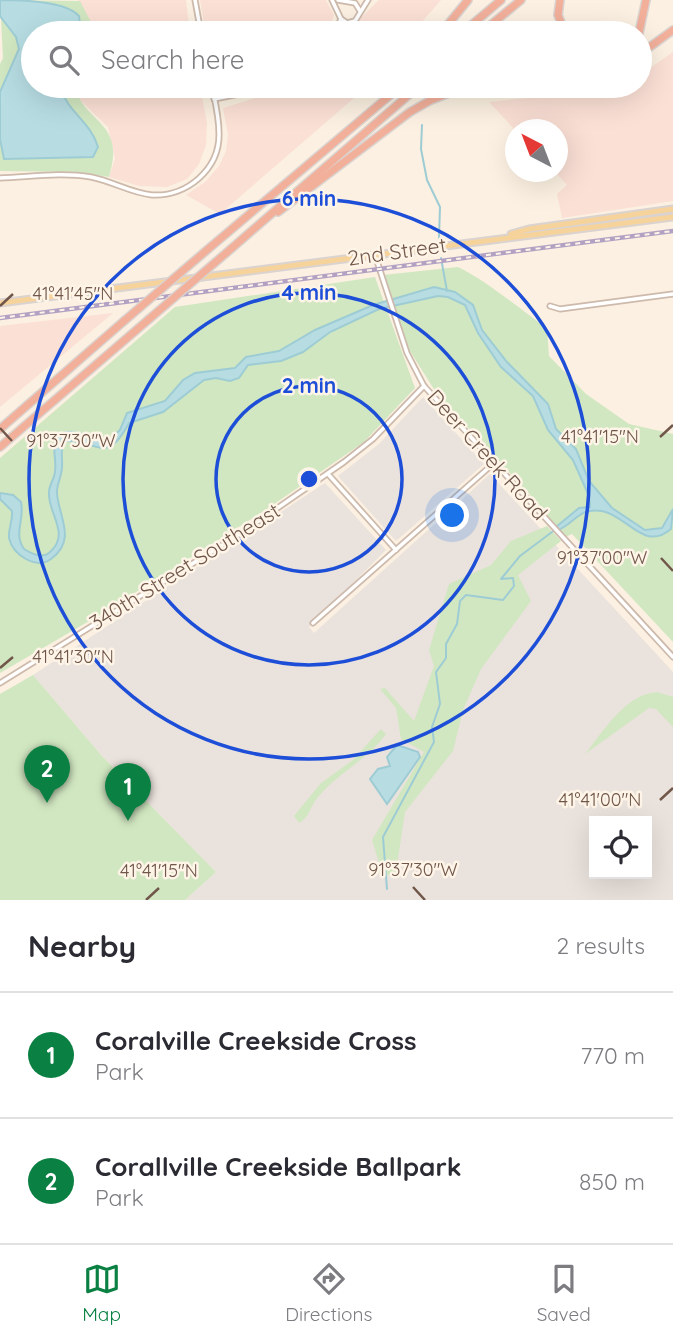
<!DOCTYPE html>
<meta charset="utf-8">
<style>
body{margin:0;font-family:Quicksand,sans-serif;background:#f2f2f3;color:#2b2b33}
.controls{position:absolute;right:21px;bottom:21px;display:grid;overflow:hidden;border-radius:0px;box-shadow:0 7px 28px #0002}
.controls button{width:63px;height:63px;display:grid;place-items:center;padding:0;border:0;border-bottom:2px solid #e1e1e2;background:#fff;color:#2b2b33;font:35px sans-serif}
.compass{position:absolute;left:505px;top:119px;width:63px;height:63px;border-radius:50%;background:#fff;box-shadow:0 7px 28px #0002;rotate:318deg}
.you{position:absolute;left:453px;top:516px;width:24px;height:24px;margin:-18px;border:5px solid #fff;border-radius:50%;background:#1a73e8;box-shadow:0 0 0 10px #1a73e833}
.badge{display:grid;place-items:center;width:46px;height:46px;border-radius:50%;background:#0b8043;color:#fff;font-size:23px;font-weight:700}
.pin{position:absolute;translate:-50% -58px;filter:drop-shadow(0 2px 4px #0008)}
.pin::after{content:'';position:absolute;top:37px;width:24px;height:21px;background:inherit;clip-path:polygon(0 0,100% 0,50% 100%)}
.list{margin:0;padding:0;list-style:none}
h2{display:flex;justify-content:space-between;align-items:center;height:91px;margin:0;padding:0 28px;font-size:30px}
h2 small{font-size:23px;font-weight:400;color:#7c7c81}
.list li{display:grid;grid-template-columns:46px 1fr auto;gap:21px;align-items:center;box-sizing:border-box;height:126px;padding:0 28px;border-top:2px solid #e1e1e2}
.list b{display:block;font-size:26px;white-space:nowrap}
.list p{margin:0;font-size:23px;white-space:nowrap;color:#7c7c81}
.list em{font-size:23px;font-style:normal;color:#7c7c81}
.icon{flex:none;width:38px;height:38px;fill:none;stroke:currentColor;stroke-width:2;stroke-linecap:round;stroke-linejoin:round}
.map{position:relative;flex:none;width:673px;height:900px;overflow:hidden}
.search{position:absolute;background:#fff;box-shadow:0 7px 28px #0002;left:21px;right:21px;top:21px;height:77px;display:flex;align-items:center;gap:18px;box-sizing:border-box;padding:0 24px;border-radius:38px;color:#7c7c81;font-size:26px}
.sheet{height:343px;background:#fff}
nav{display:flex;justify-content:space-around;align-items:center;box-sizing:border-box;height:98px;border-top:2px solid #e1e1e2;background:#fff;font-size:19px;color:#7c7c81}
nav a{display:grid;justify-items:center;gap:4px}
nav .on{color:#0b8043}
.map>svg:first-child{display:block}
</style>
<div class="map">
<svg width="673" height="900" viewBox="0 0 673 900">
<rect width="100%" height="100%" fill="#fbf0e1"/>
<g fill="#fbe0d5">
<polygon points="78,0 186,0 190,33 90,33 93,26"/>
<polygon points="200,0 326,0 334,15 327,33 206,33"/>
<polygon points="379,0 441,0 412,33 345,33"/>
<polygon points="673,52 673,201 562,218 557,194 567,185 555,172 558,172 558,130 515,130 489,102 640,86 640,75"/>
<polygon points="75,86 200,86 207,123 206,145 199,164 187,179 167,187 139,186 109,177 115,159 108,127 78,98"/>
<polygon points="293,86 368,86 220,214 186,195 205,182 219,166 226,151 228,135 223,108"/>
<polygon points="113,313 0,407 0,326"/>
</g>
<g fill="#eae2dc" fill-rule="evenodd">
<polygon points="423,397 484,464 396,541 338,476 379,444"/>
<path d="M 490,474 L 673,672 L 673,900 L 185,900 L 216,872 L 101,755 L 33,675 L 325,483 L 386,550 L 309,627 L 314,633 ZM 594,821 L 647,821 L 647,874 L 594,874 Z"/>
</g>
<g fill="#d1e7c1">
<path d="M 0,0 L 80,1 L 93,26 L 90,33 L 33,33 L 33,86 L 75,86 C 83,124 127,120 109,177 L 78,172 L 0,171 L 0,64 L 3,58 Z"/>
<path d="M 458,267 C 487,281 518,308 547,328 L 549,356 L 586,394 L 629,424 L 673,434 L 673,642 L 572,534 L 565,537 L 558,530 L 565,527 L 563,524 L 556,527 L 542,508 L 437,394 L 408,348 L 383,275 Z"/>
<polygon points="375,277 415,388 364,442 267,509 103,613 0,673 0,458 175,307"/>
<polygon points="547,526 561,541 518,575 531,601 481,669 463,710 453,751 405,812 395,878 382,872 372,840 424,752 401,739 396,708 380,689 385,688 414,721 434,666 429,650 449,584 491,565 511,541"/>
<polygon points="33,675 101,755 216,872 185,900 0,900 0,694"/>
<path d="M 657,692 L 673,697 L 673,727 L 656,709 L 649,708 L 585,754 C 605,730 624,695 657,692 Z"/>
<path d="M 381,729 L 386,734 C 367,760 338,773 318,797 C 310,806 310,817 299,823 L 294,816 L 321,783 L 353,760 Z"/>
</g>
<g fill="#b7dde3" stroke="#9eccd4" stroke-width="2">
<path d="M 0,0 C 20,0 66,1 79,16 L 80,24 L 74,33 L 33,33 L 33,86 L 60,86 C 66,111 91,122 98,147 L 93,157 L 4,159 L 0,139 L 0,92 L 19,49 L 16,37 L 0,16 Z"/>
<path d="M 434,287 L 455,292 L 473,305 L 482,330 L 507,362 L 548,404 L 556,429 L 576,449 L 589,481 L 612,508 L 645,530 L 662,528 L 673,509 L 671,529 C 644,552 628,516 602,511 C 579,507 575,523 558,530 L 556,527 L 579,508 L 590,507 L 589,496 L 573,460 L 548,430 L 533,396 L 501,367 L 478,333 L 465,305 L 448,297 L 438,296 L 379,309 L 330,332 L 303,352 L 281,361 L 248,365 L 239,378 L 230,381 L 216,378 L 204,380 L 163,412 L 129,423 C 106,466 98,440 66,441 C 59,450 63,457 62,467 C 62,476 56,485 57,494 C 59,517 77,540 51,559 C 36,570 13,555 9,538 C 8,529 13,521 12,511 L 0,499 L 0,493 L 13,495 L 21,502 C 25,520 13,533 24,549 C 32,554 42,559 49,553 C 72,534 47,513 49,492 C 49,485 55,478 55,471 C 57,458 50,446 59,435 C 78,424 93,445 110,439 L 120,430 L 127,413 L 165,401 L 183,380 L 195,373 L 235,368 L 246,357 L 279,351 L 315,330 L 373,305 Z"/>
<polygon points="397,745 418,752 420,757 387,804 370,779 378,769 390,766 387,757"/>
</g>
<g fill="none" stroke-linecap="round" stroke-linejoin="round">
<g stroke="#9eccd4" stroke-width="2">
<polyline points="422,125 421,149 427,180 440,207 439,238"/>
<polyline points="441,258 447,291"/>
<polyline points="387,889 383,837 434,742 432,727 440,704 436,672 446,658 446,644 457,624 460,601 466,595 503,600 514,586 513,578 501,579 520,556 556,529"/>
</g>
<g stroke="#cdbaac" stroke-width="7">
<g id="minor">
<polyline points="195,0 201,33"/>
<polyline points="332,0 341,19 334,33"/>
<polyline points="338,0 355,3 360,11"/>
<polyline points="341,19 347,23 355,21 368,0"/>
<polyline points="337,33 350,24"/>
<polyline points="214,99 279,86"/>
<path d="M 0,178 C 30,177 61,172 91,177 C 112,181 131,193 152,195 C 187,197 220,169 219,133 C 219,117 215,101 212,86"/>
<polyline points="375,255 407,353 424,386 673,657"/>
<polyline points="550,306 560,309 673,294"/>
<polyline points="328,474 396,550"/>
<polyline points="313,623 494,463"/>
<polyline points="0,683 237,536 344,462 373,439 424,386"/>
</g>
</g>
<g stroke="#dad3d0" stroke-width="9">
<g id="primary">
<polyline points="511,234 529,229 673,209"/>
<polyline points="0,303 673,217"/>
</g>
</g>
<g stroke="#dad3d0" stroke-width="10">
<g id="motorway">
<polyline points="560,0 558,15 565,33"/>
<polyline points="441,33 468,0"/>
<polyline points="462,33 501,0"/>
<polyline points="481,33 521,0"/>
<polyline points="639,33 646,0"/>
<polyline points="640,54 673,30"/>
<polyline points="278,212 410,112 431,100 467,86"/>
<polyline points="232,248 419,86"/>
<polyline points="207,250 401,86"/>
<polyline points="0,429 124,321"/>
<polyline points="0,447 148,320"/>
</g>
</g>
<use href="#minor" stroke="#fff" stroke-width="3.5"/>
<use href="#primary" stroke="#f7d39c" stroke-width="5"/>
<use href="#motorway" stroke="#f2b09b" stroke-width="7"/>
<g stroke="#b3a1c3" stroke-width="4.5">
<polyline id="rail" points="0,318 673,231"/>
</g>
<use href="#rail" stroke="#fef4e7" stroke-width="2" stroke-dasharray="5" stroke-linecap="butt"/>
<g stroke="#dad3d0" stroke-width="10" stroke-linecap="butt">
<g id="motorway-bridge">
<polyline points="148,320 232,248"/>
<polyline points="124,321 207,250"/>
</g>
</g>
<use href="#motorway-bridge" stroke="#f2b09b" stroke-width="7"/>
</g>
<path fill="none" stroke="#70574a" stroke-width="2.5" d="M 0,306 L 13,294M 0,428 L 12,441M 660,437 L 673,425M 661,558 L 673,571M 0,668 L 13,657M 660,800 L 673,788M 413,887 L 425,900M 146,900 L 159,888"/>
<g fill="none" stroke="#1d4ed8" stroke-width="3.5">
<circle cx="309" cy="479" r="93"/>
<circle cx="309" cy="479" r="186"/>
<circle cx="309" cy="479" r="280"/>
</g>
<g text-anchor="middle" stroke-width="5" stroke-linejoin="round" paint-order="stroke">
<g font-size="21" fill="#70574a" stroke="#fef4e7">
<text transform="translate(397 252) rotate(-8)" y="7">2nd Street</text>
<text transform="translate(487 455) rotate(48)" y="7">Deer Creek Road</text>
<text transform="translate(185 567) rotate(-32)" y="7">340th Street Southeast</text>
</g>
</g>
<g font-size="18" text-anchor="middle" fill="#70574a" stroke="#fef4e7" stroke-width="5" stroke-linejoin="round" paint-order="stroke">
<text x="73" y="300">41°41'45"N</text>
<text x="600" y="443">41°41'15"N</text>
<text x="71" y="447">91°37'30"W</text>
<text x="602" y="564">91°37'00"W</text>
<text x="73" y="663">41°41'30"N</text>
<text x="600" y="806">41°41'00"N</text>
<text x="413" y="876">91°37'30"W</text>
<text x="159" y="877">41°41'15"N</text>
</g>
<circle cx="309" cy="479" r="10" fill="#1d4ed8" stroke="#fef4e7" stroke-width="3.5"/>
<g font-size="21" text-anchor="middle" font-weight="bold" fill="#1d4ed8" stroke="#fef4e7" stroke-width="5" stroke-linejoin="round" paint-order="stroke">
<text x="309" y="206">6 min</text>
<text x="309" y="300">4 min</text>
<text x="309" y="393">2 min</text>
</g>
</svg>
<div class="controls">
<button><svg class="icon" aria-label="locate" viewBox="0 0 24 24"><circle cx="12" cy="12" r="6"/><path d="M12 2v4M12 18v4M2 12h4M18 12h4"/></svg></button>
</div>
<svg class="compass" viewBox="-18 -18 36 36"><path d="M0-13l5 13h-10z" fill="#e53935"/><path d="M0 13l5-13h-10z" fill="#7c7c81"/></svg>
<div class="you"></div>
<div class="pin badge" style="left:128px;top:821px">1</div>
<div class="pin badge" style="left:47px;top:803px">2</div>
<div class="search"><svg class="icon" aria-label="search" viewBox="0 0 24 24"><circle cx="10" cy="10" r="6"/><path d="M15 15l6 6"/></svg>Search here</div>
</div>
<section class="sheet">
<h2>Nearby<small>2 results</small></h2>
<ul class="list">
<li><span class="badge">1</span><div><b>Coralville Creekside Cross</b><p>Park</p></div><em>770 m</em></li>
<li><span class="badge">2</span><div><b>Corallville Creekside Ballpark</b><p>Park</p></div><em>850 m</em></li>
</ul>
</section>
<nav>
<a class="on"><svg class="icon" aria-label="map" viewBox="0 0 24 24"><path d="M3 6l6-2 6 2 6-2v14l-6 2-6-2-6 2zM9 4v14M15 6v14"/></svg>Map</a>
<a><svg class="icon" aria-label="directions" viewBox="0 0 24 24"><path d="M12 3l9 9-9 9-9-9zM9 14v-3h6M13 9l2 2-2 2"/></svg>Directions</a>
<a><svg class="icon" aria-label="saved" viewBox="0 0 24 24"><path d="M7 4h10v16l-5-4-5 4z"/></svg>Saved</a>
</nav>
